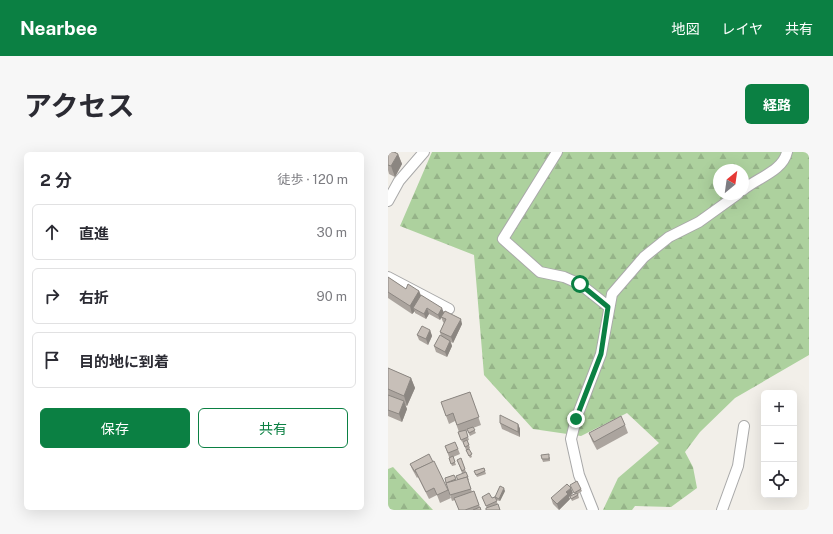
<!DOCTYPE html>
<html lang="ja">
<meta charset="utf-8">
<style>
body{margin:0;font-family:"Public Sans","Noto Sans JP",sans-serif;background:#f7f7f7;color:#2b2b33}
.controls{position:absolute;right:12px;bottom:12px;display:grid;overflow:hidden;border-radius:6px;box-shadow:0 4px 16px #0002}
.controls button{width:36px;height:36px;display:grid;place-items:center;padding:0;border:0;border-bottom:1px solid #e1e1e2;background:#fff;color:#2b2b33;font:20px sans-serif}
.compass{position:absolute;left:325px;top:12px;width:36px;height:36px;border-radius:50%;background:#fff;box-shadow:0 4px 16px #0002;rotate:29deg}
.stop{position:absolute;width:12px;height:12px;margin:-9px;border:3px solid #0b8043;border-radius:50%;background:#fff}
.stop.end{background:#0b8043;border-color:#fff;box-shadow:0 1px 4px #0008}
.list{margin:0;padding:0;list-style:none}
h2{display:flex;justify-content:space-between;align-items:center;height:52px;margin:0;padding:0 16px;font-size:17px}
h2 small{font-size:13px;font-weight:400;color:#7c7c81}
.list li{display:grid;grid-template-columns:26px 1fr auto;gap:12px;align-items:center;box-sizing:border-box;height:56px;margin:0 8px 8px;padding:0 8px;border:1px solid #e1e1e2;border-radius:6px}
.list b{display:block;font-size:15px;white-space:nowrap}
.list em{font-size:13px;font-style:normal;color:#7c7c81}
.actions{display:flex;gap:8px;padding:12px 16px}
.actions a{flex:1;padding:9px 0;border:1px solid #0b8043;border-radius:6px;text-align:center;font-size:14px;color:#0b8043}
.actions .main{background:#0b8043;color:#fff}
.icon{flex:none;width:22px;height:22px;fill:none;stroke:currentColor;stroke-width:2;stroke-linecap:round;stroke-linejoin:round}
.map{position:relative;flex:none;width:421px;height:358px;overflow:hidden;border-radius:6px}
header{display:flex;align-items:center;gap:24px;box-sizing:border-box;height:56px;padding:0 20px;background:#0b8043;color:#fff}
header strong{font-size:19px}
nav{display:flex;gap:22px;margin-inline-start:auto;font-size:14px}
.intro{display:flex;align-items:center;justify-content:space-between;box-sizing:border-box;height:96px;padding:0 24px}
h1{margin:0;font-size:28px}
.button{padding:10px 18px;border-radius:6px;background:#0b8043;color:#fff;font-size:14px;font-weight:700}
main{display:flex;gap:24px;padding:0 24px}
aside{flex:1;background:#fff;border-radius:6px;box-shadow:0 4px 16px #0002}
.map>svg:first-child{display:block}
</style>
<header>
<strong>Nearbee</strong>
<nav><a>地図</a><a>レイヤ</a><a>共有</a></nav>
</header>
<div class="intro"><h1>アクセス</h1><a class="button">経路</a></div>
<main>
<aside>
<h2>2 分<small>徒歩 · 120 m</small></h2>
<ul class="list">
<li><svg class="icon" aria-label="ahead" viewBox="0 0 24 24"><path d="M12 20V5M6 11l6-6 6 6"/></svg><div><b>直進</b></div><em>30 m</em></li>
<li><svg class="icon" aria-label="right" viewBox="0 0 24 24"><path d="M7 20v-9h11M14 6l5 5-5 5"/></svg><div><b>右折</b></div><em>90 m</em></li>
<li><svg class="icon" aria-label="arrive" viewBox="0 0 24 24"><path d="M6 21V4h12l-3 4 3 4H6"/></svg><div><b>目的地に到着</b></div></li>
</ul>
<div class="actions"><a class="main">保存</a><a>共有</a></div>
</aside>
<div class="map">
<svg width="421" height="358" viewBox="0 0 421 358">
<defs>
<pattern id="forest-firs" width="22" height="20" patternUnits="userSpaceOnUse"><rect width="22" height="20" fill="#add19e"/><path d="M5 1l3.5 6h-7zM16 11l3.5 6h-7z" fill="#95b388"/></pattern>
</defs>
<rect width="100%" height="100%" fill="#f2efe9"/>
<g fill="url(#forest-firs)" fill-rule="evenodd">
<path d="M 44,0 L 421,0 L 421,203 L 347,246 L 312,280 L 297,300 L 305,315 L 309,336 L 283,355 L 247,354 L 244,358 L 215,358 L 230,326 L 271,291 L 239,261 L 193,284 L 145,277 L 96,223 L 86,103 L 12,74 ZM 331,18 L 355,18 L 355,42 L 331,42 Z"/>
<polygon points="5,315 45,358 0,358 0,317"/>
</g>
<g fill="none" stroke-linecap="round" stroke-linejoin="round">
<g stroke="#a9a9a9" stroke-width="12">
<g id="minor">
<polyline points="169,0 115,87 152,120 176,125 192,132 221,155"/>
<path d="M 355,38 C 369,26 395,19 399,0"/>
<polyline points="0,49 11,29 36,0"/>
<polyline points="0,125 61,157"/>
<polyline points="205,358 191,323 183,287 188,267 213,202 224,142 256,105 281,85 311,70 350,42"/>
<polyline points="334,358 350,314 356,274"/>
</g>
</g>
<use href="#minor" stroke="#fff" stroke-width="10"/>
</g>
<g fill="#aba49e">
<polygon points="0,0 8,0 8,1 10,2 14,12 7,25 1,22 0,18"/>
<polygon points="0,125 18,137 31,139 33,143 56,160 74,172 65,191 63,190 64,194 59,205 48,200 46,194 53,184 52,180 56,171 55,170 53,165 52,168 41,162 38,167 27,161 27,159 24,162 0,146"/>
<polygon points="42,178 44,184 40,193 31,188 29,183"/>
<polygon points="0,216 23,226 27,236 19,254 17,253 19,257 14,270 0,264"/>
<polygon points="82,240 93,273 85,276 88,281 82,284 79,278 78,278 81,288 74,290 70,280 71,280 67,269 61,272 53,250"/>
<polygon points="112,271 130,272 132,277 132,285 114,277"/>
<polygon points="237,273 240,281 209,298 204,289 201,281"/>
<polygon points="79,288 82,296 81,297 84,305 82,306 78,298 81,297 78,298 75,290"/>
<polygon points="57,294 70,297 72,302 65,305 68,313 64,314 61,306 61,305"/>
<polygon points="162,305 162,309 155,310 154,307"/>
<polygon points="73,306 78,320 81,328 80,328 84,340 86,339 93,358 71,358 67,348 64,349 57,326 66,323 68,328 70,328 74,321 69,308"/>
<polygon points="22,312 60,338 63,346 52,351 49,343 41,347 30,325 29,326 24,317"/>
<polygon points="96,316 98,322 89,325 86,319"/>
<polygon points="182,333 193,337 194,339 190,342 191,346 184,349 182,344 187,342"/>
<polygon points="117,339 112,349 108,348 112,358 99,356 94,345 104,346"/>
<polygon points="185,341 181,345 182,347 171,358 165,352 163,346"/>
</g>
<g fill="#8b8681">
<polygon points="10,2 14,12 7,25 3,14"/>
<polygon points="31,139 34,147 25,156 27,159 24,162 22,154"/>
<polygon points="39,156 41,162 38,167 36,162"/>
<polygon points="54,156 56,161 52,168 50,163"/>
<polygon points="73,167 74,172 65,191 63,185"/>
<polygon points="42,178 44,184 40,193 38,187"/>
<polygon points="62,189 64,194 59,205 57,200"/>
<polygon points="23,226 27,236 19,254 16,244"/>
<polygon points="16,249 19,257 14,270 11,262"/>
<polygon points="130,272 132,277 132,285 130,280"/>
<polygon points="116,336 117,339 112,349 111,347"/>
<polygon points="183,336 185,341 181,345 182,347 171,358 169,352 178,340"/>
</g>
<g fill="#c7bfb8" stroke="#8b8681">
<polygon points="0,0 6,0 10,2 3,14 0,13"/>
<polygon points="0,125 18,137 20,132 31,139 22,154 0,140"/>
<polygon points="33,143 54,156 50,163 39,156 36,162 25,156"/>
<polygon points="57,159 73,167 63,185 52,180 58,167 53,165"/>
<polygon points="34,174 42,178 38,187 29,183"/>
<polygon points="52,183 62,189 57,200 46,194"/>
<polygon points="0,216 23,226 16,244 0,237"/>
<polygon points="82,240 91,265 69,273 65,261 58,264 53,250"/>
<polygon points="0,243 16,249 11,262 0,258"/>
<polygon points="112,263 130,272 130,280 112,271"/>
<polygon points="233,264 237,273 206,290 201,281"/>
<polygon points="85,275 87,278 81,281 79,277"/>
<polygon points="78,278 80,285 73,288 70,280"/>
<polygon points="79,288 81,293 77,295 75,290"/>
<polygon points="67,290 70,297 60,301 57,294"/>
<polygon points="81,297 84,302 81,304 78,298"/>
<polygon points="41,302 45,310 27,318 28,320 27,320 22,312"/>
<polygon points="161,302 161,307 154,307 153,303"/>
<polygon points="65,304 67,310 63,312 61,306"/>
<polygon points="73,306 77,317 74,319 69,308"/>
<polygon points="46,309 60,338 49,343 46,336 38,340 27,318"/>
<polygon points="96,316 97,319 88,323 86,319"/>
<polygon points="78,320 80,325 79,325 70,328 68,324"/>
<polygon points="66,323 68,327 58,331 57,326"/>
<polygon points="79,325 83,337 62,343 58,331"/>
<polygon points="189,329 193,337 186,341 182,333"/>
<polygon points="179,332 183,336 178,340 180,342 169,352 163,346"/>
<polygon points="112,334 116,336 111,347 107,345"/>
<polygon points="86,339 91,353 77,358 71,358 66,346"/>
<polygon points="101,341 104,346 107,345 109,349 98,354 94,345"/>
<polygon points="189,341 190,343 183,347 182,344"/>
<polygon points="110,352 112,358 98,358 98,356"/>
<polygon points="92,355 93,358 85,358"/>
</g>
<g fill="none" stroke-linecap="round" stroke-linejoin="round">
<polyline stroke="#0b8043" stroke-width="5" points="188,267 213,202 220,155 192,132"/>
</g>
</svg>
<div class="controls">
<button>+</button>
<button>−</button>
<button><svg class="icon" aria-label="locate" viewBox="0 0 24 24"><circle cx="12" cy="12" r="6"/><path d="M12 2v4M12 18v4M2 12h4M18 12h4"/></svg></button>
</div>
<svg class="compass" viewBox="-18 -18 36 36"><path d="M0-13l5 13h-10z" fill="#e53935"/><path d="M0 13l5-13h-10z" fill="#7c7c81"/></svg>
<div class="stop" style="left:192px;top:132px"></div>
<div class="stop end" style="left:188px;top:267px"></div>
</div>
</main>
